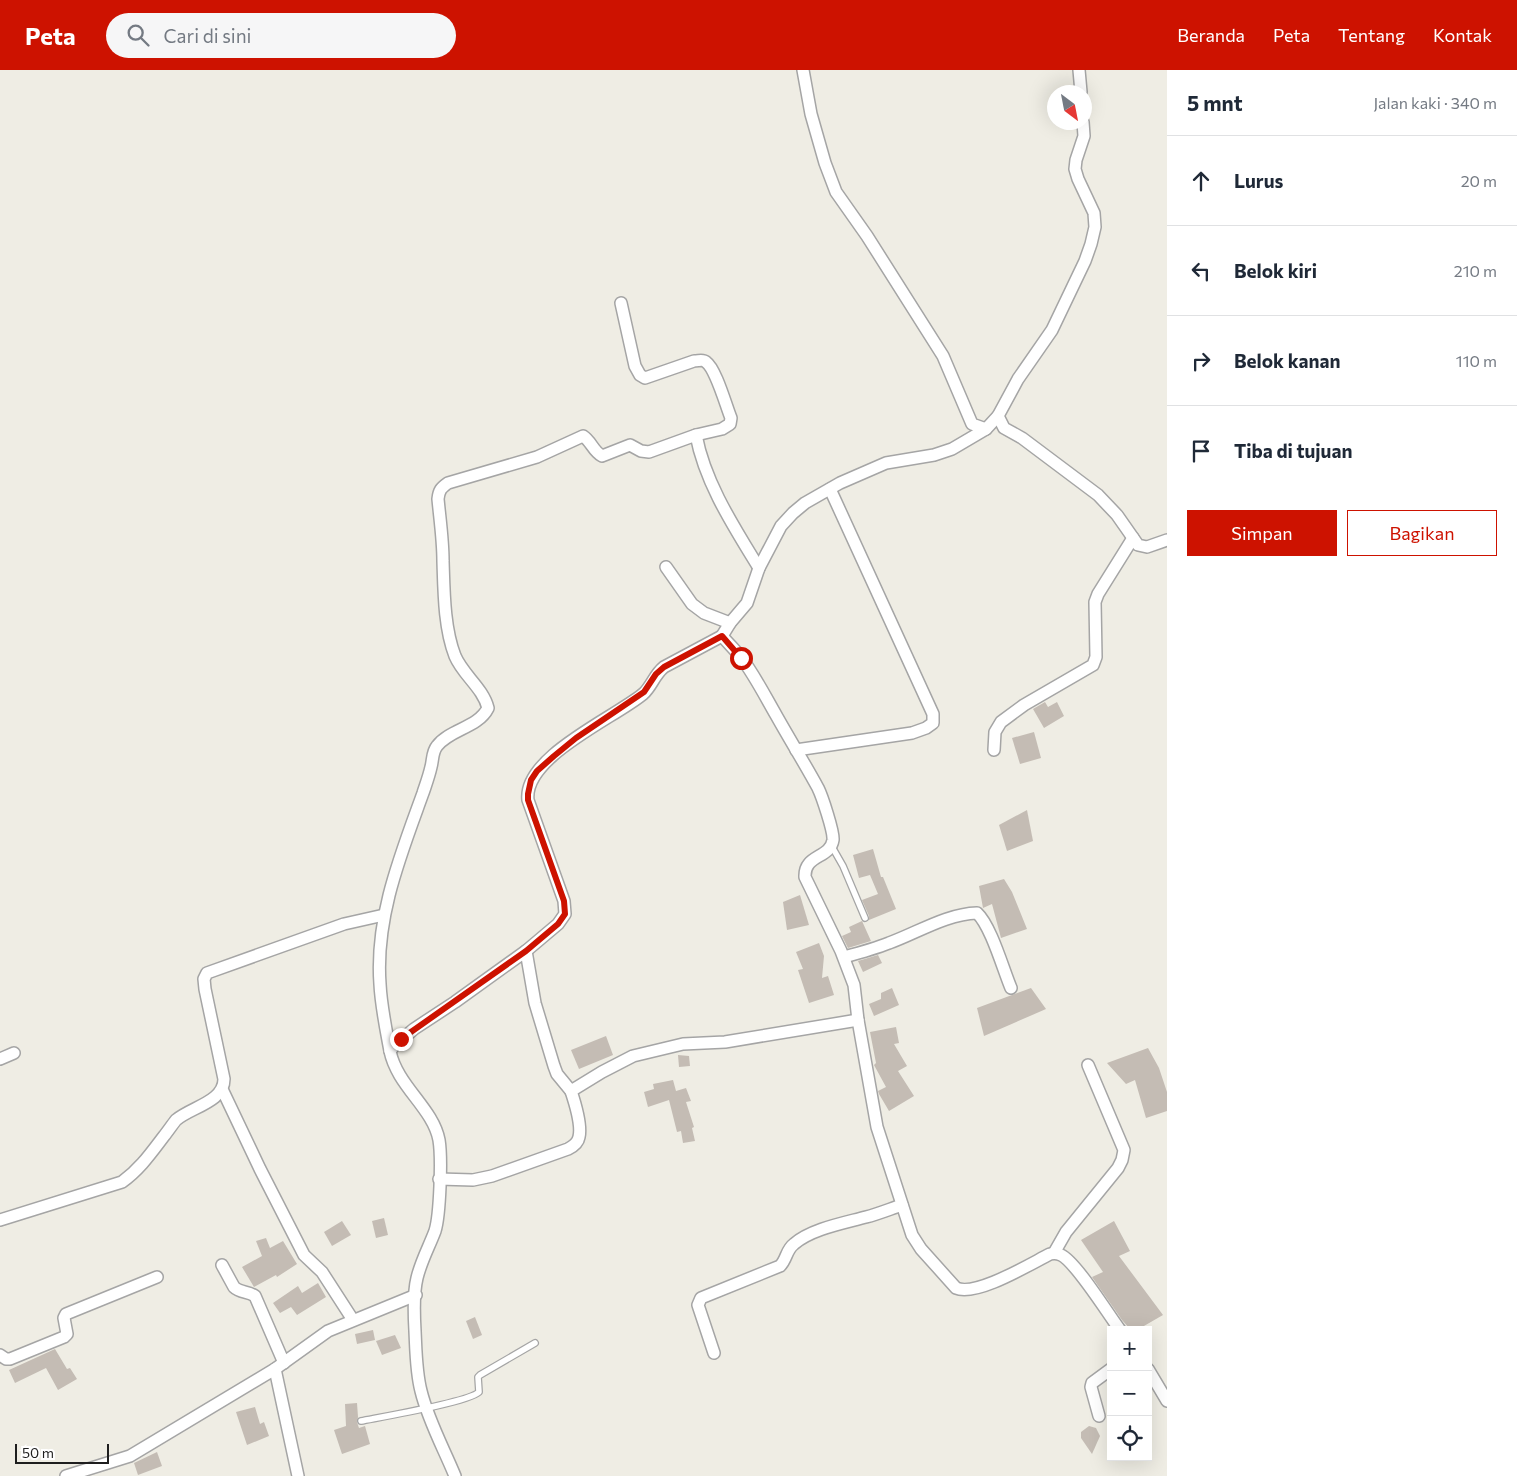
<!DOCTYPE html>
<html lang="id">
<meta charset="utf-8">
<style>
body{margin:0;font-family:Commissioner,sans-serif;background:#f6f6f7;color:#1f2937}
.controls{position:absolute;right:15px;bottom:15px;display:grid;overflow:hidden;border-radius:0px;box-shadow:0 5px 20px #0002}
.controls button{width:45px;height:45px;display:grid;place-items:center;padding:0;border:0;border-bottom:1px solid #e0e1e3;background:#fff;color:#1f2937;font:25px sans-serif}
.compass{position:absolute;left:1047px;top:15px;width:45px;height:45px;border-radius:50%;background:#fff;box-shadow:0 5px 20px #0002;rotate:148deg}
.scale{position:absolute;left:15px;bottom:12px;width:94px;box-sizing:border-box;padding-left:5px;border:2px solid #1e1e1e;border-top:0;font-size:14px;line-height:18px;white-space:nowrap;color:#1e1e1e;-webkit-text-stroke:4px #fff;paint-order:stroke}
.stop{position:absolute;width:15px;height:15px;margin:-11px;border:4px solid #cd1200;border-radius:50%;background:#fff}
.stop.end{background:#cd1200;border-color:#fff;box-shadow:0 1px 5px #0008}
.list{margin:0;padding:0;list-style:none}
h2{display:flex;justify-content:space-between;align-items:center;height:65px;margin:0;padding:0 20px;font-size:21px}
h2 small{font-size:16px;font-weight:400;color:#747a83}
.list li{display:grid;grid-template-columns:32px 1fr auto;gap:15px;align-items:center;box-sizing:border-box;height:90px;padding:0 20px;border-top:1px solid #e0e1e3}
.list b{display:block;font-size:19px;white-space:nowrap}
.list em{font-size:16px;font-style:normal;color:#747a83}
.actions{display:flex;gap:10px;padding:15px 20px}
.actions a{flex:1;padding:11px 0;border:1px solid #cd1200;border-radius:0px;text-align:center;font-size:18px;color:#cd1200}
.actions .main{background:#cd1200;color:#fff}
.icon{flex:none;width:28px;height:28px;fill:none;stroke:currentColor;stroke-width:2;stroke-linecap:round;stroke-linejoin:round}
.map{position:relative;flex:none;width:1167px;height:1406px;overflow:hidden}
header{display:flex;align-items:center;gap:30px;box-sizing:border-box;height:70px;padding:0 25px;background:#cd1200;color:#fff}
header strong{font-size:24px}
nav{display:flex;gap:28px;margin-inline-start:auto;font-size:18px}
.search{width:350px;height:45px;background:#f6f6f7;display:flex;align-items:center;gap:12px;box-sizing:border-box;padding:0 18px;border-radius:28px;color:#747a83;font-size:19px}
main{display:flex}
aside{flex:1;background:#fff}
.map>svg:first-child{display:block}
</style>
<header>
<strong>Peta</strong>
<div class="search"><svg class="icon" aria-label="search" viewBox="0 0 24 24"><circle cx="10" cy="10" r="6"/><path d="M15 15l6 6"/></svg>Cari di sini</div>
<nav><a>Beranda</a><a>Peta</a><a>Tentang</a><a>Kontak</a></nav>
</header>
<main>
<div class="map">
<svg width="1167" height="1406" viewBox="0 0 1167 1406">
<rect width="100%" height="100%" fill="#efede4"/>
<g fill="#c4bcb4">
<polygon points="1045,632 1048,637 1057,632 1064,646 1044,658 1033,639"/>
<polygon points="1034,662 1041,688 1020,694 1012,668"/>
<polygon points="1027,740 1033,771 1007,781 999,755"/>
<polygon points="873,779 881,807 883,807 896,839 869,850 869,846 862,830 878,824 870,805 859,808 853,785"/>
<polygon points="1004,809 1012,822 1027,859 1001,868 992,834 983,838 979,816"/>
<polygon points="800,825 809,855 787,860 783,832"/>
<polygon points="862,851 871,871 848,878 842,866 851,862 849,857"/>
<polygon points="819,873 824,886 822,908 828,906 834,925 809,933 798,900 803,899 796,882"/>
<polygon points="878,885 882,893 863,902 858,891"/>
<polygon points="892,918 899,935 874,946 869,934 881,929 881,923"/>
<polygon points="1031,918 1046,939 984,966 977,938"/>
<polygon points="896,957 899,973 894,974 907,996 898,1001 914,1026 889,1041 879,1024 878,1021 886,1017 874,995 876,993 870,962"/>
<polygon points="606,966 613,985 579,999 571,980"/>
<polygon points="1148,978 1159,998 1167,1022 1167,1041 1146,1048 1135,1010 1126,1014 1107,993"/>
<polygon points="678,985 689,986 690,996 679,997"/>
<polygon points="673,1010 676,1021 686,1018 691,1031 686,1032 694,1057 692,1058 695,1071 683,1073 681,1061 677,1062 669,1030 648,1037 644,1022 654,1019 653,1014"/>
<polygon points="384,1148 388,1165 376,1168 372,1151"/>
<polygon points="342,1151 351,1165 332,1176 324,1162"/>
<polygon points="1114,1151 1130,1181 1119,1186 1163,1245 1137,1260 1131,1260 1122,1250 1092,1207 1103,1202 1081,1170"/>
<polygon points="266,1168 270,1178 283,1171 297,1194 277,1207 276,1205 254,1217 242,1197 262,1186 256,1171"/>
<polygon points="318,1213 326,1227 297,1245 291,1237 280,1243 273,1233 298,1216 302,1223"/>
<polygon points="475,1247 482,1265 473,1269 466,1251"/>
<polygon points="373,1260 375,1270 357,1274 355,1264"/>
<polygon points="395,1265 401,1278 382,1285 376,1271"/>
<polygon points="55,1279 67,1299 70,1298 77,1309 58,1320 46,1298 15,1313 9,1300"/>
<polygon points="357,1333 358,1347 357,1352 359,1358 365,1356 370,1374 342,1384 334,1360 346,1356 345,1334"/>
<polygon points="255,1337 260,1354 264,1352 269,1366 247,1375 236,1342"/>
<polygon points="1089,1356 1096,1358 1100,1366 1092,1384 1081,1368 1081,1362"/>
<polygon points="157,1382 162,1396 138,1405 134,1393"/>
</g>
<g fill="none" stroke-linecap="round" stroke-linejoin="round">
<g stroke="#a5a5a5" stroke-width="8">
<g id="service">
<polyline points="831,775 843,796 865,848"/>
<path d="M 361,1351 C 381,1347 469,1332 479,1322 L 478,1307 L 480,1305 L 535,1273"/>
</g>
</g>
<g stroke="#a5a5a5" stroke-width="14">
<g id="minor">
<polyline points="803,0 811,44 825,93 836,122 867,166 943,286 972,354 986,359"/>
<polyline points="1079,0 1081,22"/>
<path d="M 1083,52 L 1084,66 L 1076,90 L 1075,99 L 1078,109 L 1094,143 L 1095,157 L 1091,174 L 1085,191 L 1052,260 L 1018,309 L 998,346 L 986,359 L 952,379 L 934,385 L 886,393 L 840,413 L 805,433 L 793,443 L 781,456 L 759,498 L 747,533 L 730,553 L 722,566 C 728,573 735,580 740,586 C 754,604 765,626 776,645 C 790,670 805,694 818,718 C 822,726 834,762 833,770 C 830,789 804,784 805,807 L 841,881 L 854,915 L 858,950 L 877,1057 L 912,1165 L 921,1179 L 956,1218 C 976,1227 1030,1194 1050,1184 C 1054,1183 1057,1183 1061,1185 C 1076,1192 1108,1244 1120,1260"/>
<path d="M 621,233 L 635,296 L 640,305 L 645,308 L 694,291 C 699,291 703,289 706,292 C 716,299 726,336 731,348 L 730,354 L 722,359 L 696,365"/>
<polyline points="998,346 1004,358 1022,368 1098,425 1117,445 1138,475 1147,477 1167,470"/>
<polyline points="666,497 692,534 704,543 730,553"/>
<polyline points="796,680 912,663 926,658 933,653 933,644 830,419"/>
<polyline points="994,680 995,662 1001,652 1024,635 1093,595 1096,587 1095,532 1098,524 1133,468"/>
<polyline points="526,881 535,933 554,996 557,1004 571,1021"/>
<path d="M 844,887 C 859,883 874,879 889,873 C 917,863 946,844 977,843 C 991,856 1003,899 1011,918"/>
<path d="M 390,981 C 386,959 381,936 380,914 C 375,847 401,784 423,723 C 426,714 429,706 431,697 C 433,690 432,682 437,676 C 450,659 478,658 488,638 C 483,618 463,605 455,586 C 444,558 444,521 443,491 C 443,470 440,450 438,429 C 439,420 441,418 448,413 L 537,387 L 583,366 C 591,371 593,381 602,386 L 630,375 L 641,381 L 649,382 L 696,365 C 705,413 734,457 759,498"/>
<polyline points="0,989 14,983"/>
<polyline points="222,1019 260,1099 304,1185 322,1202 353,1250"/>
<path d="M 439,1109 L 473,1110 L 492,1106 L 568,1079 C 574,1076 578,1073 579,1067 C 582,1055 575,1033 571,1021 L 602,1002 L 633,986 L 683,974 L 725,972 L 858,950"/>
<path d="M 0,1150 L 122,1112 C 140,1099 151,1083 164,1066 C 168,1061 172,1055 176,1050 C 191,1037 224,1032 224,1009 L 205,919 L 204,909 L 207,903 L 344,854 L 384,845"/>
<polyline points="1054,1183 1066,1162 1118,1098 1122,1090 1124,1080 1088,995"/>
<path d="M 222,1195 L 234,1217 C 240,1223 248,1221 255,1226 L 284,1293"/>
<path d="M 714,1283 L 698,1235 L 701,1228 L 780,1196 C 787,1189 786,1180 794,1174 C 811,1159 844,1153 866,1147 C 878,1144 890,1139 902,1135"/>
<polyline points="0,1285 6,1289 10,1289 64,1267 67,1264 64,1248 66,1244 157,1207"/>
<polyline points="275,1299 298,1406"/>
<polyline points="1148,1299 1167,1331"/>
<polyline points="1099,1346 1091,1317 1092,1313 1111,1299"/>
<polyline points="66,1406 130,1386 275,1299 328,1261 416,1225"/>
<path d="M 455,1406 C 444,1379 428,1350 421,1321 C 416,1302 416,1281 415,1261 C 414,1244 413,1224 417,1208 C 421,1191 429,1177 435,1161 C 440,1145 442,1088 439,1070 C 433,1038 397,1016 390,981 L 394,976 L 414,959 L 455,932 L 526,881 L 558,854 L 565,844 L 564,831 L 528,730 C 523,687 614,648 643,624 C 652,616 654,605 664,597 L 722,566"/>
</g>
</g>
<use href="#service" stroke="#fff" stroke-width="5.5"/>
<use href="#minor" stroke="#fff" stroke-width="11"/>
</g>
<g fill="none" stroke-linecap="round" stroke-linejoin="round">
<polyline stroke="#cd1200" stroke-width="6" points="401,969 526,881 558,854 565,844 564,831 528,730 528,724 531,710 537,701 554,686 576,668 644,622 656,604 664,597 722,566 741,588"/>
</g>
</svg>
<div class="controls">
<button>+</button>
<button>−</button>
<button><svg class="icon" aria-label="locate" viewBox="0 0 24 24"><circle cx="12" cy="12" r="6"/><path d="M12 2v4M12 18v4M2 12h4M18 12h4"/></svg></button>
</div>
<svg class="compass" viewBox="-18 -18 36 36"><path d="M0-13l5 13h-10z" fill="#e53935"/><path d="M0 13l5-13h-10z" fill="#747a83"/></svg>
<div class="scale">50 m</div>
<div class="stop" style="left:741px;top:588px"></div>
<div class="stop end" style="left:401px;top:969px"></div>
</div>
<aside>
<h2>5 mnt<small>Jalan kaki · 340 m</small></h2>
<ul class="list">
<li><svg class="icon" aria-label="ahead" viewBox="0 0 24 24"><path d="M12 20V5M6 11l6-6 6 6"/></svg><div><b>Lurus</b></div><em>20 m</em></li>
<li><svg class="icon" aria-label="left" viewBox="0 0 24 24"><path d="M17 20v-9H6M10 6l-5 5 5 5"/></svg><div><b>Belok kiri</b></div><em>210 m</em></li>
<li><svg class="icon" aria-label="right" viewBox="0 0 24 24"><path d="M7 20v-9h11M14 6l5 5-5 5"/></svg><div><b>Belok kanan</b></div><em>110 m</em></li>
<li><svg class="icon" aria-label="arrive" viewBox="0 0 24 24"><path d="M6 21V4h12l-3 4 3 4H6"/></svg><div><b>Tiba di tujuan</b></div></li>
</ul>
<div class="actions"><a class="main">Simpan</a><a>Bagikan</a></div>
</aside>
</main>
